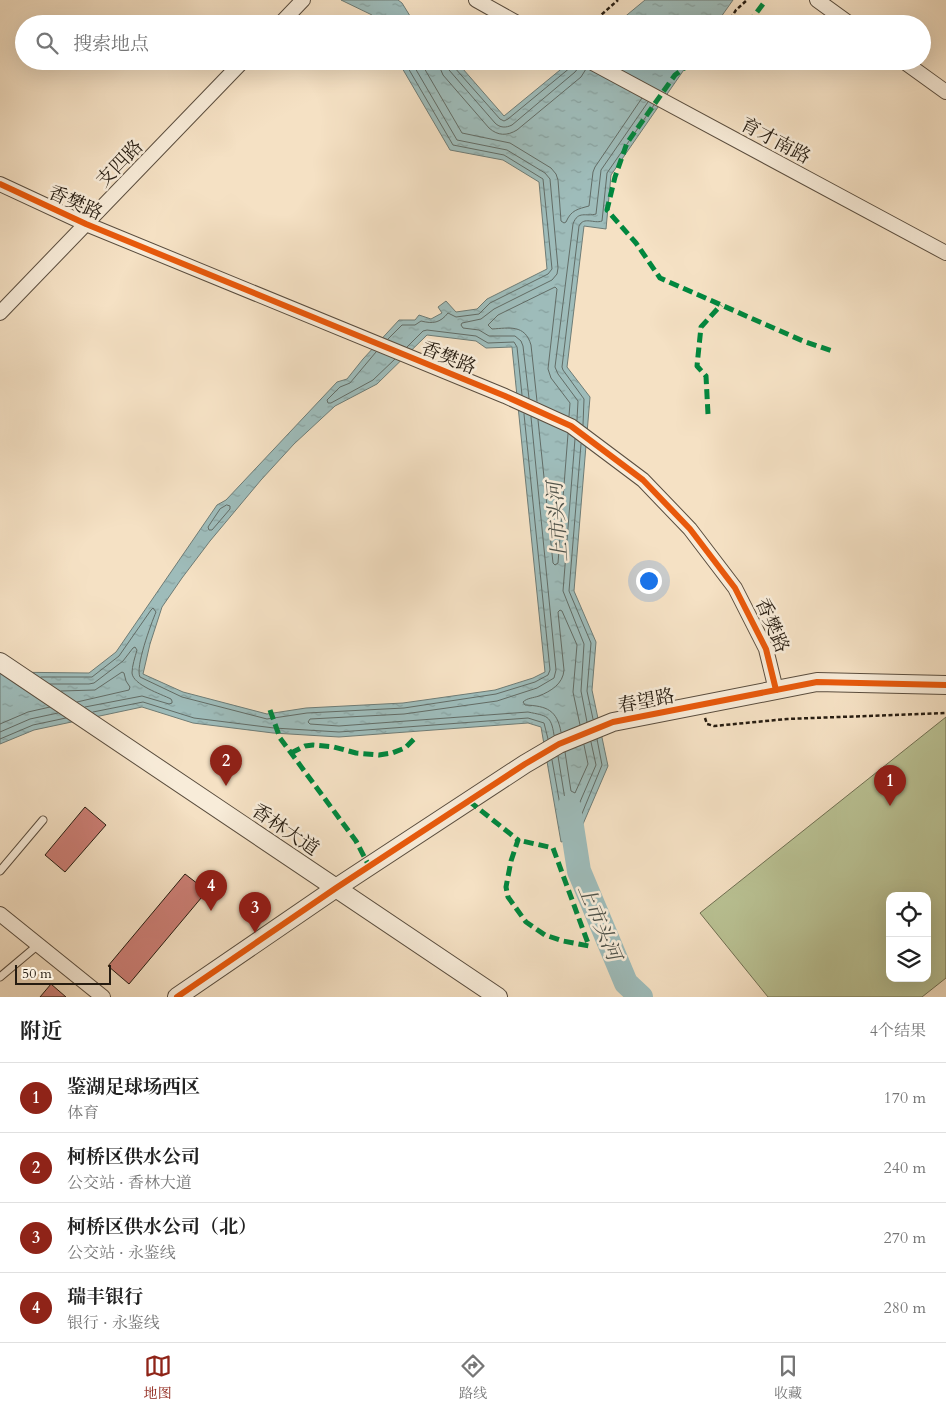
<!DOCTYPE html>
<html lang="zh">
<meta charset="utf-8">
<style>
body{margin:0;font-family:Cardo,"Noto Serif SC",serif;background:#f2f2f2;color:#222}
.controls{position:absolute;right:15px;bottom:15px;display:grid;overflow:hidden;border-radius:10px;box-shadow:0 5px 20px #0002}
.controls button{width:45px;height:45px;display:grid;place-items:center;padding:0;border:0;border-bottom:1px solid #e0e0e0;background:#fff;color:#222;font:25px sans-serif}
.scale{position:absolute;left:15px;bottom:12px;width:96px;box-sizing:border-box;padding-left:5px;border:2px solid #261c11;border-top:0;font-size:14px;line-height:18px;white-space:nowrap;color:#261c11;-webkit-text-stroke:4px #f8ecd9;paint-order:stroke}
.you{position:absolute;left:648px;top:580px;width:18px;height:18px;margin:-12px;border:4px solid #fff;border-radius:50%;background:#1a73e8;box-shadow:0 0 0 8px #1a73e833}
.badge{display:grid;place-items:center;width:32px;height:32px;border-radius:50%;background:#8f2418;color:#fff;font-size:16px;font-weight:700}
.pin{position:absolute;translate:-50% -41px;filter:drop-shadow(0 1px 2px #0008)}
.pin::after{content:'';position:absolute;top:26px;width:18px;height:15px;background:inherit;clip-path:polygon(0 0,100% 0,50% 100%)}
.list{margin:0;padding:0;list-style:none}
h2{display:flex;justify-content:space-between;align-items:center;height:65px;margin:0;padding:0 20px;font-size:21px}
h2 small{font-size:16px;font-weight:400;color:#767676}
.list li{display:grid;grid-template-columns:32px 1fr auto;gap:15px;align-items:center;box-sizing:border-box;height:70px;padding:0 20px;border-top:1px solid #e0e0e0}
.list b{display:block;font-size:19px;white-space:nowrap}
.list p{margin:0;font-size:16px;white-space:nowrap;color:#767676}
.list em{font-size:16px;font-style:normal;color:#767676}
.icon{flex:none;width:28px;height:28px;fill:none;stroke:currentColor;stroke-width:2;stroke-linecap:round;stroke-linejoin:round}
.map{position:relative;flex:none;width:946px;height:997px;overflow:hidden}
.search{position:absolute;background:#fff;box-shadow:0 5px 20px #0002;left:15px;right:15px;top:15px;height:55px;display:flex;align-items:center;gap:12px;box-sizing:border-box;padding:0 18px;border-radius:28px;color:#767676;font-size:19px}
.sheet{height:345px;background:#fff}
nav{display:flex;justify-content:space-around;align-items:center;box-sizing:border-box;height:70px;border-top:1px solid #e0e0e0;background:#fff;font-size:14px;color:#767676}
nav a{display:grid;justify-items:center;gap:2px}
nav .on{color:#8f2418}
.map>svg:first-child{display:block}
</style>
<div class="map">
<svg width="946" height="997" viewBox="0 0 946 997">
<defs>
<pattern id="water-ripples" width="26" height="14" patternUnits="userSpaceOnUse" patternTransform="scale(1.25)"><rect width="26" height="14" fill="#9ebcba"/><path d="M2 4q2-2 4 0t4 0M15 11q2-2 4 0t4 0" fill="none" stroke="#88a19f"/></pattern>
</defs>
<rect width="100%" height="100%" fill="#f5e1c4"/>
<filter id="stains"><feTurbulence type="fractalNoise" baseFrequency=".004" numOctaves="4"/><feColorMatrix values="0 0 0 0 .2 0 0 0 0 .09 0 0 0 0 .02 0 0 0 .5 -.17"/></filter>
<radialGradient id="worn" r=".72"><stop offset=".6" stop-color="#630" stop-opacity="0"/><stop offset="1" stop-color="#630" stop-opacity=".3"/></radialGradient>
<path fill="#bac395" stroke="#707053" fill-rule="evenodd" d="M 946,717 L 946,978 L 922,997 L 768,997 L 700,913 ZM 890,896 L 927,896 L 927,978 L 890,978 Z"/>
<g fill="url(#water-ripples)" stroke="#6e7c76" fill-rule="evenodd">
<polygon points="341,0 398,0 402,3 415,24 376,24 372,15"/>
<polygon points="645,0 733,0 716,24 616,24"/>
<path d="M 398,61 L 456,61 L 504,116 L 571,61 L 690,61 L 611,175 L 606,229 L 584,226 L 567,367 L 590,397 L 574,591 L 596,642 L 592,690 L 608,766 L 577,838 L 561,842 L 541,727 L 528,723 L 339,737 L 273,733 L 193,723 L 142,707 L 34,730 L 0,744 L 0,672 L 89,673 L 116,652 L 217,505 L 226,500 L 337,382 L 347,379 L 363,359 L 399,320 L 415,320 L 419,315 L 431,319 L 442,313 L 438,307 L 446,301 L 456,312 L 477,309 L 487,299 L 547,269 L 539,182 L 503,160 L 450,150 ZM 427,335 L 476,341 L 486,348 L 512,347 L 545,672 L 533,678 L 495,690 L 403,703 L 306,708 L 267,714 L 183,692 L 143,674 L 150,644 L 162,607 L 182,578 L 210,541 L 261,480 L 294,444 L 335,406 L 377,384 Z"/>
</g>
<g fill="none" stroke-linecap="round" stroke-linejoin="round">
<g stroke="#626c66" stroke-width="1">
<polyline points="411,61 457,140 507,150 545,173 550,179 558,268 557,274 552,280 494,309 481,319 462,323 461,325 463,328 479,330 489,336 515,336 521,341 523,346 529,398"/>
<path d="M 420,61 L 462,133 L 510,143 L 551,168 L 556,174 L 558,180 L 561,221 L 564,223 L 566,222 C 571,210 578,209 589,206 L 593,172 L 595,167 L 642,98"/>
<path d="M 439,61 L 440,68 L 443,75 L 489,128 C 498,136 507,136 517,130 L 581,77 L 586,69"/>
<path d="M 446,61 L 449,70 L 495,123 C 500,128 506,128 512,125 L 575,72 L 579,67 L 580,61"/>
<polyline points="453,61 454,67 500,119 504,121 508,119 571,67 573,61"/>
<path d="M 388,339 L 402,325 L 415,325 L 421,321 C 433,324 440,323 448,313 L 456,317 L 479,314 L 490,303 L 548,274 L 552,269 L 543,179 L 504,155 L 453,145 L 404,61"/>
<polyline points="407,347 423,331 427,330 476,336 488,343 514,342 517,347 522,395"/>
<polyline points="376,352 350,383 340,387 327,400 328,403 331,403 373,380 395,359"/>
<path d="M 537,401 L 531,345 C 525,324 509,328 492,329 L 488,325 L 498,315 L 555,287 L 557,289 L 548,369 L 551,378 L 570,403 L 569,416"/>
<path d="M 531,417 L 556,670 L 554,678 L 537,688 L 497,701 L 404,714 L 310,719 L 308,722 L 310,724 L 339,726 L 528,712 C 547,716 551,715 554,735"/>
<polyline points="538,420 553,563 555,565 558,563 568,434"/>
<path d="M 577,420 L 578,401 L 558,374 L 555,367 L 573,224 C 578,210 586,217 596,214 L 601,170 L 648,102"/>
<path d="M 583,425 L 584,399 L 563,370 L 562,367 L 579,226 C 584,216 594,224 602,221 L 607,173 L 654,105"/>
<polyline points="575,439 563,591 584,644 581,691 587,722"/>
<polyline points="581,444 569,591 591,643 587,691 593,719"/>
<polygon points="227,505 230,506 230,509 212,530 209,530 208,527 220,509"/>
<path d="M 41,677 L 92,677 L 119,656 L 151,610 L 153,608 L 156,612 C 151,624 135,667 140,677 L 182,697 L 267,719 L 307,713 L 404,708 L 496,694 L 535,682 L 548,675 L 550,670 L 524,414"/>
<path d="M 50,684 L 89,684 L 94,683 L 123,661 L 133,648 L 135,647 L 137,650 C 135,657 132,666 132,673 C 133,685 161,694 171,699 L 172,701 L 172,703 L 169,704 L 142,696 L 85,707"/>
<polyline points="61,691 95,690 122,672 124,673 126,681 130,687 129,690 77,702"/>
<polyline points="93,712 143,702 194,718 274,728 339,732 528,718 544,723 548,739"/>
<polyline points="0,724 28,712 50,707"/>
<polyline points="0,732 30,719 58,713"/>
<path d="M 561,732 C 557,710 547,706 525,705 L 523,702 C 527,698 533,698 539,696 C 551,691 563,684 564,670 L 558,612 L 560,610 L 562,611 L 577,645 L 573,692 L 580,725"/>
<polyline points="0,739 33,725 66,718"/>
<polyline points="565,752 571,791 575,793 588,764 584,745"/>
<polyline points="558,756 568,818 571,820 573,818 596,765 591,742"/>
<polyline points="552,760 565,833 567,835 574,833 602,765 597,739"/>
</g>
<polyline stroke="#9ebcba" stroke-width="24" points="569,807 579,871 626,983 641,997"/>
</g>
<g fill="#cc7f76" stroke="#261c11">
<polygon points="85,807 106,825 65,872 45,855"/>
<polygon points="185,874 207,891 129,984 108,966"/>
<polygon points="51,984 66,997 40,997"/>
</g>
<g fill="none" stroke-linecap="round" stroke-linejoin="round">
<g stroke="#5a4d3e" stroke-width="9">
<g id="service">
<polyline points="0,871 43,820"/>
<polyline points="0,977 38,945"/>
</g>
</g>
<g stroke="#5a4d3e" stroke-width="16">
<g id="minor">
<polyline points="476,0 519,24"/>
<polyline points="817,0 850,24"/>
<polyline points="280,24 303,0"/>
<polyline points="589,61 946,253"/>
<polyline points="903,61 946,92"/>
<polyline points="0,184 86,224 505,396 571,426 643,480 690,529 735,588 766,649 776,690"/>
<polyline points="0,313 243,61"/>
<polyline points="0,914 103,997"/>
</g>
</g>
<g stroke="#5a4d3e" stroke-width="20">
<g id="tertiary">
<polyline points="0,662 498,997"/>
<polyline points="177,997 336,888 525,764 559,744 613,722 817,682 946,685"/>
</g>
</g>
<g stroke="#261c11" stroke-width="2.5" stroke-dasharray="4 2.5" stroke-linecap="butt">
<polyline points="592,23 618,0"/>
<polyline points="727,24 736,10 747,0"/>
<polyline points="705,718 707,724 714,726 787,719 945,713"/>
</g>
<use href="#service" stroke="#f8ecd9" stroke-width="7"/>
<use href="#minor" stroke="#f8ecd9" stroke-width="14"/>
<use href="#tertiary" stroke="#f8ecd9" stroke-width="18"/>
<g stroke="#00873e" stroke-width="5" stroke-dasharray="10 5" stroke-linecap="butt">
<polyline points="748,24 766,0"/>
<polyline points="720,61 719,62 694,61 675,75 627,143 615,177 607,210 636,243 660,278 803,341 835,352"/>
<polyline points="708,414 706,376 697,366 701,327 721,305"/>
<polyline points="270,710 280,738 356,841 369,866"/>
<polyline points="291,753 305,746 313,745 334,747 356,753 379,755 392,753 405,748 415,738"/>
<polyline points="469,801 518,840 511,861 506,887 508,897 526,922 545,935 563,941 589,946 553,848 518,840"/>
</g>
<g stroke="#f8ecd9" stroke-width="9">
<g id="cycleway">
<polyline points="0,184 86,224 505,396 571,426 643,480 690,529 735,588 766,649 776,690"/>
<polyline points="177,997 336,888 525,764 559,744 613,722 817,682 946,685"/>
</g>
</g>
<use href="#cycleway" stroke="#e8590c" stroke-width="6"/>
</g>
<g text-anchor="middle" stroke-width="5" stroke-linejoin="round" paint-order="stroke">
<g font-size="19" fill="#261c11" stroke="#f8ecd9">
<text transform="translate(776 140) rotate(28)" y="7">育才南路</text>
<text transform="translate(119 163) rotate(-46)" y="7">支四路</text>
<text transform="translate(76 202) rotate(24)" y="7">香樊路</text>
<text transform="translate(449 357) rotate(22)" y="7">香樊路</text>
<text transform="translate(773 625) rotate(67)" y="7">香樊路</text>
<text transform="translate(646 700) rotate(-11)" y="7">春望路</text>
<text transform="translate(286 829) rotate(34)" y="7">香林大道</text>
</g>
<g font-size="20" font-style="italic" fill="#50544c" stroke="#f8ecd9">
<text transform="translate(557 522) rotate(-94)" y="7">上市头河</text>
<text transform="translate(600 922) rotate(67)" y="7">上市头河</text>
</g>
</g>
<rect width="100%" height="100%" filter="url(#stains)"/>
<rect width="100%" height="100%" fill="url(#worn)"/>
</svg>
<div class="controls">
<button><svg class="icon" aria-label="locate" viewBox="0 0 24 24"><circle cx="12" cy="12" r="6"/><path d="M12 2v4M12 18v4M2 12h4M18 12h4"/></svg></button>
<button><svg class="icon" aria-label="layers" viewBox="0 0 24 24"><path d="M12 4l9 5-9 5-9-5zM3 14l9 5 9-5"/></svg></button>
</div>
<div class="scale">50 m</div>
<div class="you"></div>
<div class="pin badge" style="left:890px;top:806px">1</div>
<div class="pin badge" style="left:226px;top:786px">2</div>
<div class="pin badge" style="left:255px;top:933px">3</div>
<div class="pin badge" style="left:211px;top:911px">4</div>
<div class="search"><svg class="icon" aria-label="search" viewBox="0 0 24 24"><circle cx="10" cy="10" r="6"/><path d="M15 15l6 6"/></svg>搜索地点</div>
</div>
<section class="sheet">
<h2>附近<small>4个结果</small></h2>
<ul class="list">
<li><span class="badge">1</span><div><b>鉴湖足球场西区</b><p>体育</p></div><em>170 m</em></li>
<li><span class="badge">2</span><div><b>柯桥区供水公司</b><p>公交站 · 香林大道</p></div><em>240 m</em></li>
<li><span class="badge">3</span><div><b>柯桥区供水公司（北）</b><p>公交站 · 永鉴线</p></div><em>270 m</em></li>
<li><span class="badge">4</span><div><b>瑞丰银行</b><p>银行 · 永鉴线</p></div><em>280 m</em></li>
</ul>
</section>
<nav>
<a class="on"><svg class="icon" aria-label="map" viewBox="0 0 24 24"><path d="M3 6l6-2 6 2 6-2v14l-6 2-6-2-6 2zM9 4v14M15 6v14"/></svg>地图</a>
<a><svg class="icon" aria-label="directions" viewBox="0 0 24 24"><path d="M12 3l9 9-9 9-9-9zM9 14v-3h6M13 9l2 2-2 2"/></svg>路线</a>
<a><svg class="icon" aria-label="saved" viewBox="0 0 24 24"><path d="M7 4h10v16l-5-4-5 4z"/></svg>收藏</a>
</nav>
